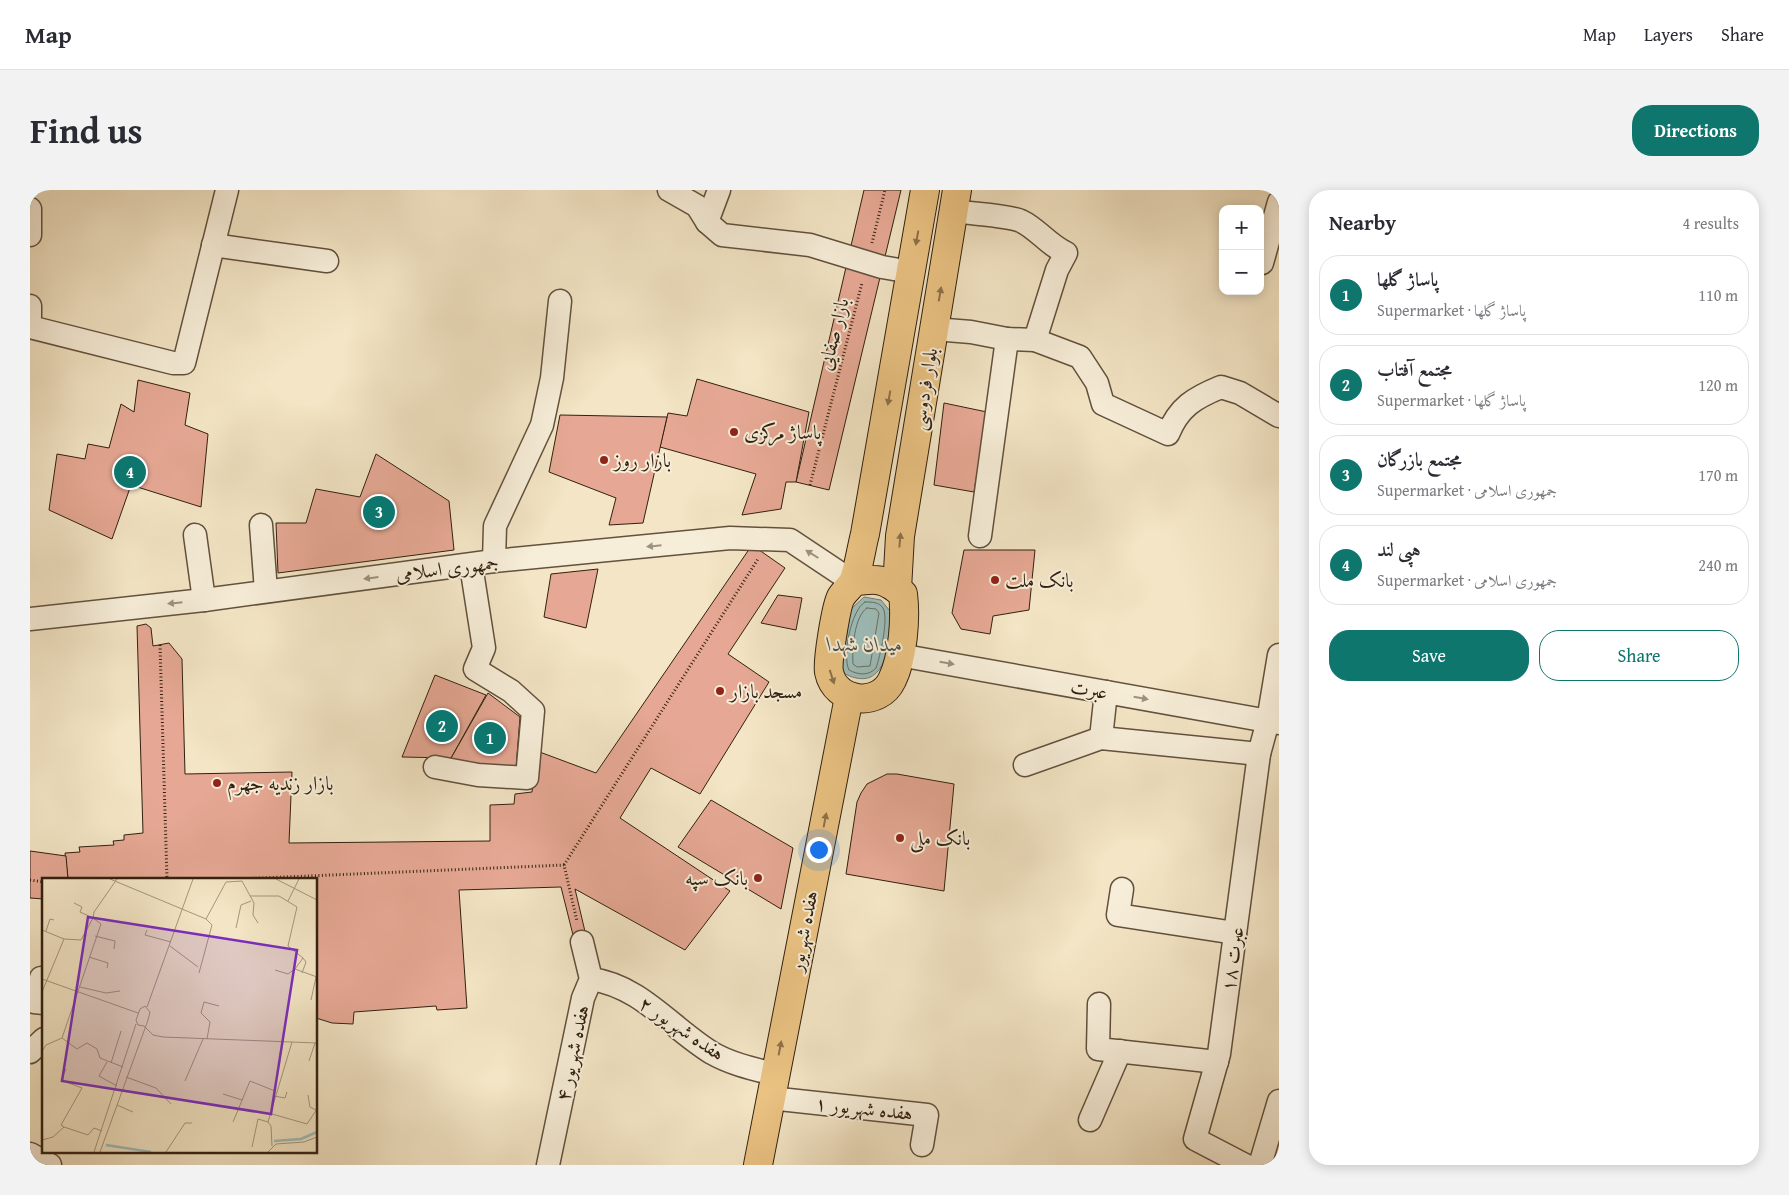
<!DOCTYPE html>
<meta charset="utf-8">
<style>
body{margin:0;font-family:"Gentium Book Plus",Amiri,serif;background:#f2f2f3;color:#2b2b33}
.controls{position:absolute;right:15px;top:15px;display:grid;overflow:hidden;border-radius:10px;box-shadow:0 2px 12px #0003}
.controls button{width:45px;height:45px;display:grid;place-items:center;padding:0;border:0;border-bottom:1px solid #e1e1e2;background:#fff;color:#2b2b33;font:25px sans-serif}
.you{position:absolute;left:788px;top:659px;width:18px;height:18px;margin:-12px;border:4px solid #fff;border-radius:50%;background:#1a73e8;box-shadow:0 0 0 8px #1a73e833}
.badge{display:grid;place-items:center;width:32px;height:32px;border-radius:50%;background:#0f766e;color:#fff;font-size:16px;font-weight:700}
.pin{position:absolute;translate:-50% -50%;border:2px solid #fff;box-shadow:0 1px 5px #0006}
.list{margin:0;padding:0;list-style:none}
h2{display:flex;justify-content:space-between;align-items:center;height:65px;margin:0;padding:0 20px;font-size:21px}
h2 small{font-size:16px;font-weight:400;color:#7c7c81}
.list li{display:grid;grid-template-columns:32px 1fr auto;gap:15px;align-items:center;box-sizing:border-box;height:80px;margin:0 10px 10px;padding:0 10px;border:1px solid #e1e1e2;border-radius:20px}
.list b{display:block;font-size:19px;white-space:nowrap}
.list p{margin:0;font-size:16px;white-space:nowrap;color:#7c7c81}
.list em{font-size:16px;font-style:normal;color:#7c7c81}
.actions{display:flex;gap:10px;padding:15px 20px}
.actions a{flex:1;padding:11px 0;border:1px solid #0f766e;border-radius:20px;text-align:center;font-size:18px;color:#0f766e}
.actions .main{background:#0f766e;color:#fff}
.map{position:relative;flex:none;width:1249px;height:975px;overflow:hidden;border-radius:20px}
header{display:flex;align-items:center;gap:30px;box-sizing:border-box;height:70px;padding:0 25px;background:#fff;border-bottom:1px solid #e1e1e2}
header strong{font-size:24px}
nav{display:flex;gap:28px;margin-inline-start:auto;font-size:18px}
.intro{display:flex;align-items:center;justify-content:space-between;box-sizing:border-box;height:120px;padding:0 30px}
h1{margin:0;font-size:35px}
.button{padding:12px 22px;border-radius:20px;background:#0f766e;color:#fff;font-size:18px;font-weight:700}
main{display:flex;gap:30px;padding:0 30px}
aside{flex:1;background:#fff;border-radius:20px;box-shadow:0 2px 12px #0003}
.map>svg:first-child{display:block}
</style>
<header>
<strong>Map</strong>
<nav><a>Map</a><a>Layers</a><a>Share</a></nav>
</header>
<div class="intro"><h1>Find us</h1><a class="button">Directions</a></div>
<main>
<div class="map">
<svg width="1249" height="975" viewBox="0 0 1249 975">
<rect width="100%" height="100%" fill="#f3e5c5"/>
<filter id="stains"><feTurbulence type="fractalNoise" baseFrequency=".004" numOctaves="4"/><feColorMatrix values="0 0 0 0 .2 0 0 0 0 .09 0 0 0 0 .02 0 0 0 .5 -.17"/></filter>
<radialGradient id="worn" r=".72"><stop offset=".6" stop-color="#630" stop-opacity="0"/><stop offset="1" stop-color="#630" stop-opacity=".3"/></radialGradient>
<path fill="#9dbebb" stroke="#727f77" d="M 834,407 L 851,410 L 860,421 C 860,450 858,505 815,484 L 811,476 L 821,419 Z"/>
<g fill="none" stroke-linecap="round" stroke-linejoin="round">
<g stroke="#676f66" stroke-width="1">
<path d="M 835,412 C 842,412 849,412 853,418 C 859,428 850,467 846,478 C 839,486 828,485 819,480 C 812,466 821,420 835,412 Z"/>
<path d="M 837,418 L 846,419 L 849,423 L 840,476 L 827,477 L 823,474 C 822,460 824,426 837,418 Z"/>
</g>
</g>
<g fill="#e6a894" stroke="#312010">
<polygon points="834,0 871,0 799,300 766,292"/>
<polygon points="667,189 779,222 766,292 756,292 751,319 712,325 726,284 630,257 638,223 657,226"/>
<polygon points="108,190 160,203 155,235 178,244 171,317 101,295 82,349 19,320 27,264 55,269 58,254 79,258 91,214 104,222"/>
<polygon points="914,213 957,222 944,302 904,295"/>
<polygon points="530,225 637,227 613,333 579,335 586,308 519,282"/>
<polygon points="346,264 419,311 424,360 248,383 246,333 276,333 286,299 330,307"/>
<polygon points="722,355 755,378 698,464 739,492 670,604 621,578 590,628 700,701 655,760 545,699 557,750 545,753 531,697 429,700 437,818 407,820 406,816 324,822 323,834 302,833 286,828 286,689 38,689 35,663 50,662 49,657 84,655 83,651 94,650 94,645 113,643 107,436 116,434 121,438 123,456 139,453 152,469 155,584 262,582 259,653 460,651 460,615 484,614 485,604 502,602 507,561 566,583"/>
<polygon points="934,360 1005,360 999,420 963,426 960,444 931,439 922,423"/>
<polygon points="568,379 556,438 514,427 521,384"/>
<polygon points="748,405 772,408 766,440 731,433"/>
<polygon points="405,485 456,505 421,568 372,567"/>
<polygon points="458,503 490,527 486,578 420,570"/>
<polygon points="857,584 867,584 924,594 914,701 816,684 827,612 831,603 837,594"/>
<polygon points="681,610 763,658 751,719 648,657"/>
<polygon points="0,661 36,666 38,689 14,689 14,709 0,708"/>
</g>
<g fill="none" stroke-linecap="round" stroke-linejoin="round">
<g stroke="#62513d" stroke-width="25">
<g id="minor">
<polyline points="639,0 667,16 677,32 692,45 780,55 852,77 881,82"/>
<polyline points="0,19 0,45"/>
<path d="M 924,21 C 940,24 977,25 991,31 C 1008,39 1017,54 1036,63 L 1027,80 L 1005,150"/>
<polyline points="677,32 689,0"/>
<polyline points="183,55 297,71"/>
<polyline points="1232,73 1249,12"/>
<polyline points="0,116 0,126"/>
<polyline points="0,137 143,173 154,173 197,0"/>
<path d="M 904,139 L 941,142 L 977,149 L 1005,150 L 1050,167 L 1067,193 L 1073,214 L 1138,244 C 1149,217 1164,208 1191,197 L 1210,203 L 1249,226"/>
<polyline points="231,335 236,401"/>
<polyline points="165,345 174,410"/>
<polyline points="950,346 977,149"/>
<polyline points="464,371 465,336 512,235 522,188 530,111"/>
<polyline points="0,429 174,410 464,371 700,348 760,350 823,392"/>
<polyline points="869,465 1249,533"/>
<polyline points="1071,548 1076,502"/>
<polyline points="995,575 1071,548 1229,564"/>
<polyline points="405,577 448,585 497,588 503,521 481,501 445,479 454,458 441,375"/>
<polyline points="1092,699 1088,725 1205,743"/>
<polyline points="11,788 4,812 14,813"/>
<path d="M 561,789 C 611,796 641,838 682,863 C 701,874 724,879 744,884"/>
<polyline points="1069,814 1068,859 1187,872"/>
<polyline points="0,862 14,849"/>
<polyline points="740,908 897,925 892,955"/>
<polyline points="1060,930 1090,861"/>
<polyline points="0,964 20,975"/>
<polyline points="518,975 553,808 561,789 552,752"/>
<polyline points="1215,975 1165,949 1189,864 1229,564 1238,531 1249,465"/>
<polyline points="1230,975 1249,911"/>
</g>
</g>
<g stroke="#312010" stroke-width="30">
<g id="major">
<path d="M 823,392 C 847,388 854,388 873,404 C 876,428 873,468 862,490 C 849,518 805,513 799,482 C 797,472 806,416 811,407 C 814,402 820,397 823,392 C 829,378 831,359 835,344 L 895,0"/>
<polyline points="867,399 870,346 927,0"/>
<polyline points="728,975 819,507"/>
</g>
</g>
<g stroke="#312010" stroke-width="3" stroke-dasharray="1 2.5" stroke-linecap="butt">
<polyline points="842,53 855,0"/>
<polyline points="780,295 832,93"/>
<polyline points="130,455 137,689"/>
<polyline points="534,675 728,369"/>
<polyline points="208,689 534,675 547,731"/>
<polyline points="0,690 14,692"/>
</g>
<use href="#minor" stroke="#f7eed9" stroke-width="22"/>
<use href="#major" stroke="#eac282" stroke-width="28"/>
</g>
<defs><path id="oneway-solid" d="M-6-.8H1V-3.2L6.5 0L1 3.2V.8H-6Z" transform="scale(1.25)"/></defs>
<g fill="#8e7149">
<use href="#oneway-solid" transform="translate(887 48) rotate(100)"/>
<use href="#oneway-solid" transform="translate(910 104) rotate(-80)"/>
<use href="#oneway-solid" transform="translate(859 208) rotate(100)"/>
<use href="#oneway-solid" transform="translate(870 350) rotate(-85)"/>
<use href="#oneway-solid" transform="translate(802 487) rotate(72)"/>
<use href="#oneway-solid" transform="translate(795 630) rotate(-79)"/>
<use href="#oneway-solid" transform="translate(750 858) rotate(-79)"/>
</g>
<g fill="#9e917f">
<use href="#oneway-solid" transform="translate(624 356) rotate(174)"/>
<use href="#oneway-solid" transform="translate(782 364) rotate(-148)"/>
<use href="#oneway-solid" transform="translate(341 388) rotate(173)"/>
<use href="#oneway-solid" transform="translate(145 413) rotate(174)"/>
<use href="#oneway-solid" transform="translate(917 473) rotate(10)"/>
<use href="#oneway-solid" transform="translate(1111 508) rotate(10)"/>
</g>
<g fill="#8f2418" stroke="#f7eed9" stroke-width="2">
<circle cx="704" cy="242" r="5"/>
<circle cx="574" cy="270" r="5"/>
<circle cx="965" cy="390" r="5"/>
<circle cx="690" cy="501" r="5"/>
<circle cx="187" cy="593" r="5"/>
<circle cx="870" cy="648" r="5"/>
<circle cx="728" cy="688" r="5"/>
</g>
<g text-anchor="middle" stroke-width="4" stroke-linejoin="round" paint-order="stroke">
<g font-size="20" fill="#312010" stroke="#f7eed9">
<text transform="translate(803 144) rotate(-76)" y="7">بازار صفایی</text>
<text transform="translate(894 199) rotate(-81)" y="7">بلوار فردوسی</text>
<text transform="translate(417 378) rotate(-7)" y="7">جمهوری اسلامی</text>
<text transform="translate(1059 499) rotate(10)" y="7">عبرت</text>
<text transform="translate(773 741) rotate(-79)" y="7">هفده شهریور</text>
<text transform="translate(1202 769) rotate(-82)" y="7">عبرت ۱۸</text>
<text transform="translate(652 838) rotate(34)" y="7">هفده شهریور ۲</text>
<text transform="translate(542 863) rotate(-78)" y="7">هفده شهریور ۴</text>
<text transform="translate(834 918) rotate(6)" y="7">هفده شهریور ۱</text>
</g>
<g font-size="20" fill="#312010" stroke="#f7eed9" text-anchor="start">
<text x="714" y="249">پاساژ مرکزی</text>
<text x="584" y="277">بازار روز</text>
<text x="975" y="397">بانک ملت</text>
<text x="700" y="508">مسجد بازار</text>
<text x="197" y="600">بازار زندیه جهرم</text>
<text x="880" y="655">بانک ملی</text>
<text x="718" y="695" text-anchor="end">بانک سپه</text>
</g>
<g font-size="21" font-style="italic" fill="#514f43" stroke="#f7eed9">
<text x="835" y="461">میدان شهدا</text>
</g>
</g>
<g transform="translate(12 688)">
<rect width="275" height="275" fill="#f3e5c5"/>
<path fill="none" stroke="#9dbebb" stroke-width="2.5" d="M 232,263 L 259,261 L 275,254M 64,267 L 109,274"/>
<path fill="none" stroke="#a5967d" stroke-width="1" d="M 68,1 L 164,41 L 170,47 L 157,95M 234,1 L 275,22M 184,4 L 200,3 L 212,25 L 211,37 L 216,45M 208,18 L 237,18 L 255,29 L 246,68 L 261,80 L 253,91M 246,23 L 257,1M 32,25 L 40,29 L 38,34 L 49,39M 164,41 L 184,4M 194,50 L 199,27 L 209,23M 0,52 L 22,61M 105,52 L 103,57 L 129,64M 4,53 L 8,41 L 12,42M 53,58 L 73,63 L 72,71M 128,68 L 156,89M 47,79 L 66,85 L 65,90M 233,92 L 246,96 L 253,91 L 275,99M 260,95 L 264,84 L 261,80M 0,101 L 96,135M 38,109 L 64,115 L 78,113M 0,114 L 22,61 L 39,62 L 51,40M 269,122 L 274,99M 105,129 L 151,1M 102,148 L 111,157 L 121,159 L 275,165M 20,160 L 35,171 L 45,165 L 55,171 L 58,180 L 81,189M 165,161 L 168,144 L 159,135 L 162,124 L 177,128M 0,173 L 4,167 L 20,160 L 59,46 L 51,40 L 52,34 L 75,1M 267,183 L 273,165M 65,184 L 57,198 L 75,208M 69,185 L 79,153M 84,199 L 114,210 L 129,226M 143,203 L 161,161M 181,216 L 200,222M 266,217 L 268,229 L 274,232M 232,218 L 243,220 L 245,214M 75,227 L 91,234M 230,236 L 265,246 L 275,231M 191,244 L 208,203 L 233,213M 22,249 L 19,247 L 40,210 L 19,202 L 24,191M 0,262 L 11,259 L 22,249 L 46,257 L 52,250 L 60,253M 230,268 L 229,248 L 226,244 L 250,164M 210,269 L 216,241 L 226,244M 52,274 L 94,146M 58,274 L 106,142 L 108,134 L 103,128 L 98,131 L 94,142 L 96,147 L 102,148M 124,274 L 143,245 L 150,245M 226,274 L 234,266 L 262,264 L 275,259"/>
<path fill="#7b2cbf" fill-opacity="0.15" stroke="#7b2cbf" stroke-width="2.5" d="M 46,39 L 255,72 L 229,236 L 20,203 Z"/>
<rect width="275" height="275" fill="none" stroke="#312010" stroke-width="2.5"/>
</g>
<rect width="100%" height="100%" filter="url(#stains)"/>
<rect width="100%" height="100%" fill="url(#worn)"/>
</svg>
<div class="controls">
<button>+</button>
<button>−</button>
</div>
<div class="you"></div>
<div class="pin badge" style="left:460px;top:548px">1</div>
<div class="pin badge" style="left:412px;top:536px">2</div>
<div class="pin badge" style="left:349px;top:322px">3</div>
<div class="pin badge" style="left:100px;top:282px">4</div>
</div>
<aside>
<h2>Nearby<small>4 results</small></h2>
<ul class="list">
<li><span class="badge">1</span><div><b>پاساژ گلها</b><p>Supermarket · پاساژ گلها</p></div><em>110 m</em></li>
<li><span class="badge">2</span><div><b>مجتمع آفتاب</b><p>Supermarket · پاساژ گلها</p></div><em>120 m</em></li>
<li><span class="badge">3</span><div><b>مجتمع بازرگان</b><p>Supermarket · جمهوری اسلامی</p></div><em>170 m</em></li>
<li><span class="badge">4</span><div><b>هپی لند</b><p>Supermarket · جمهوری اسلامی</p></div><em>240 m</em></li>
</ul>
<div class="actions"><a class="main">Save</a><a>Share</a></div>
</aside>
</main>
